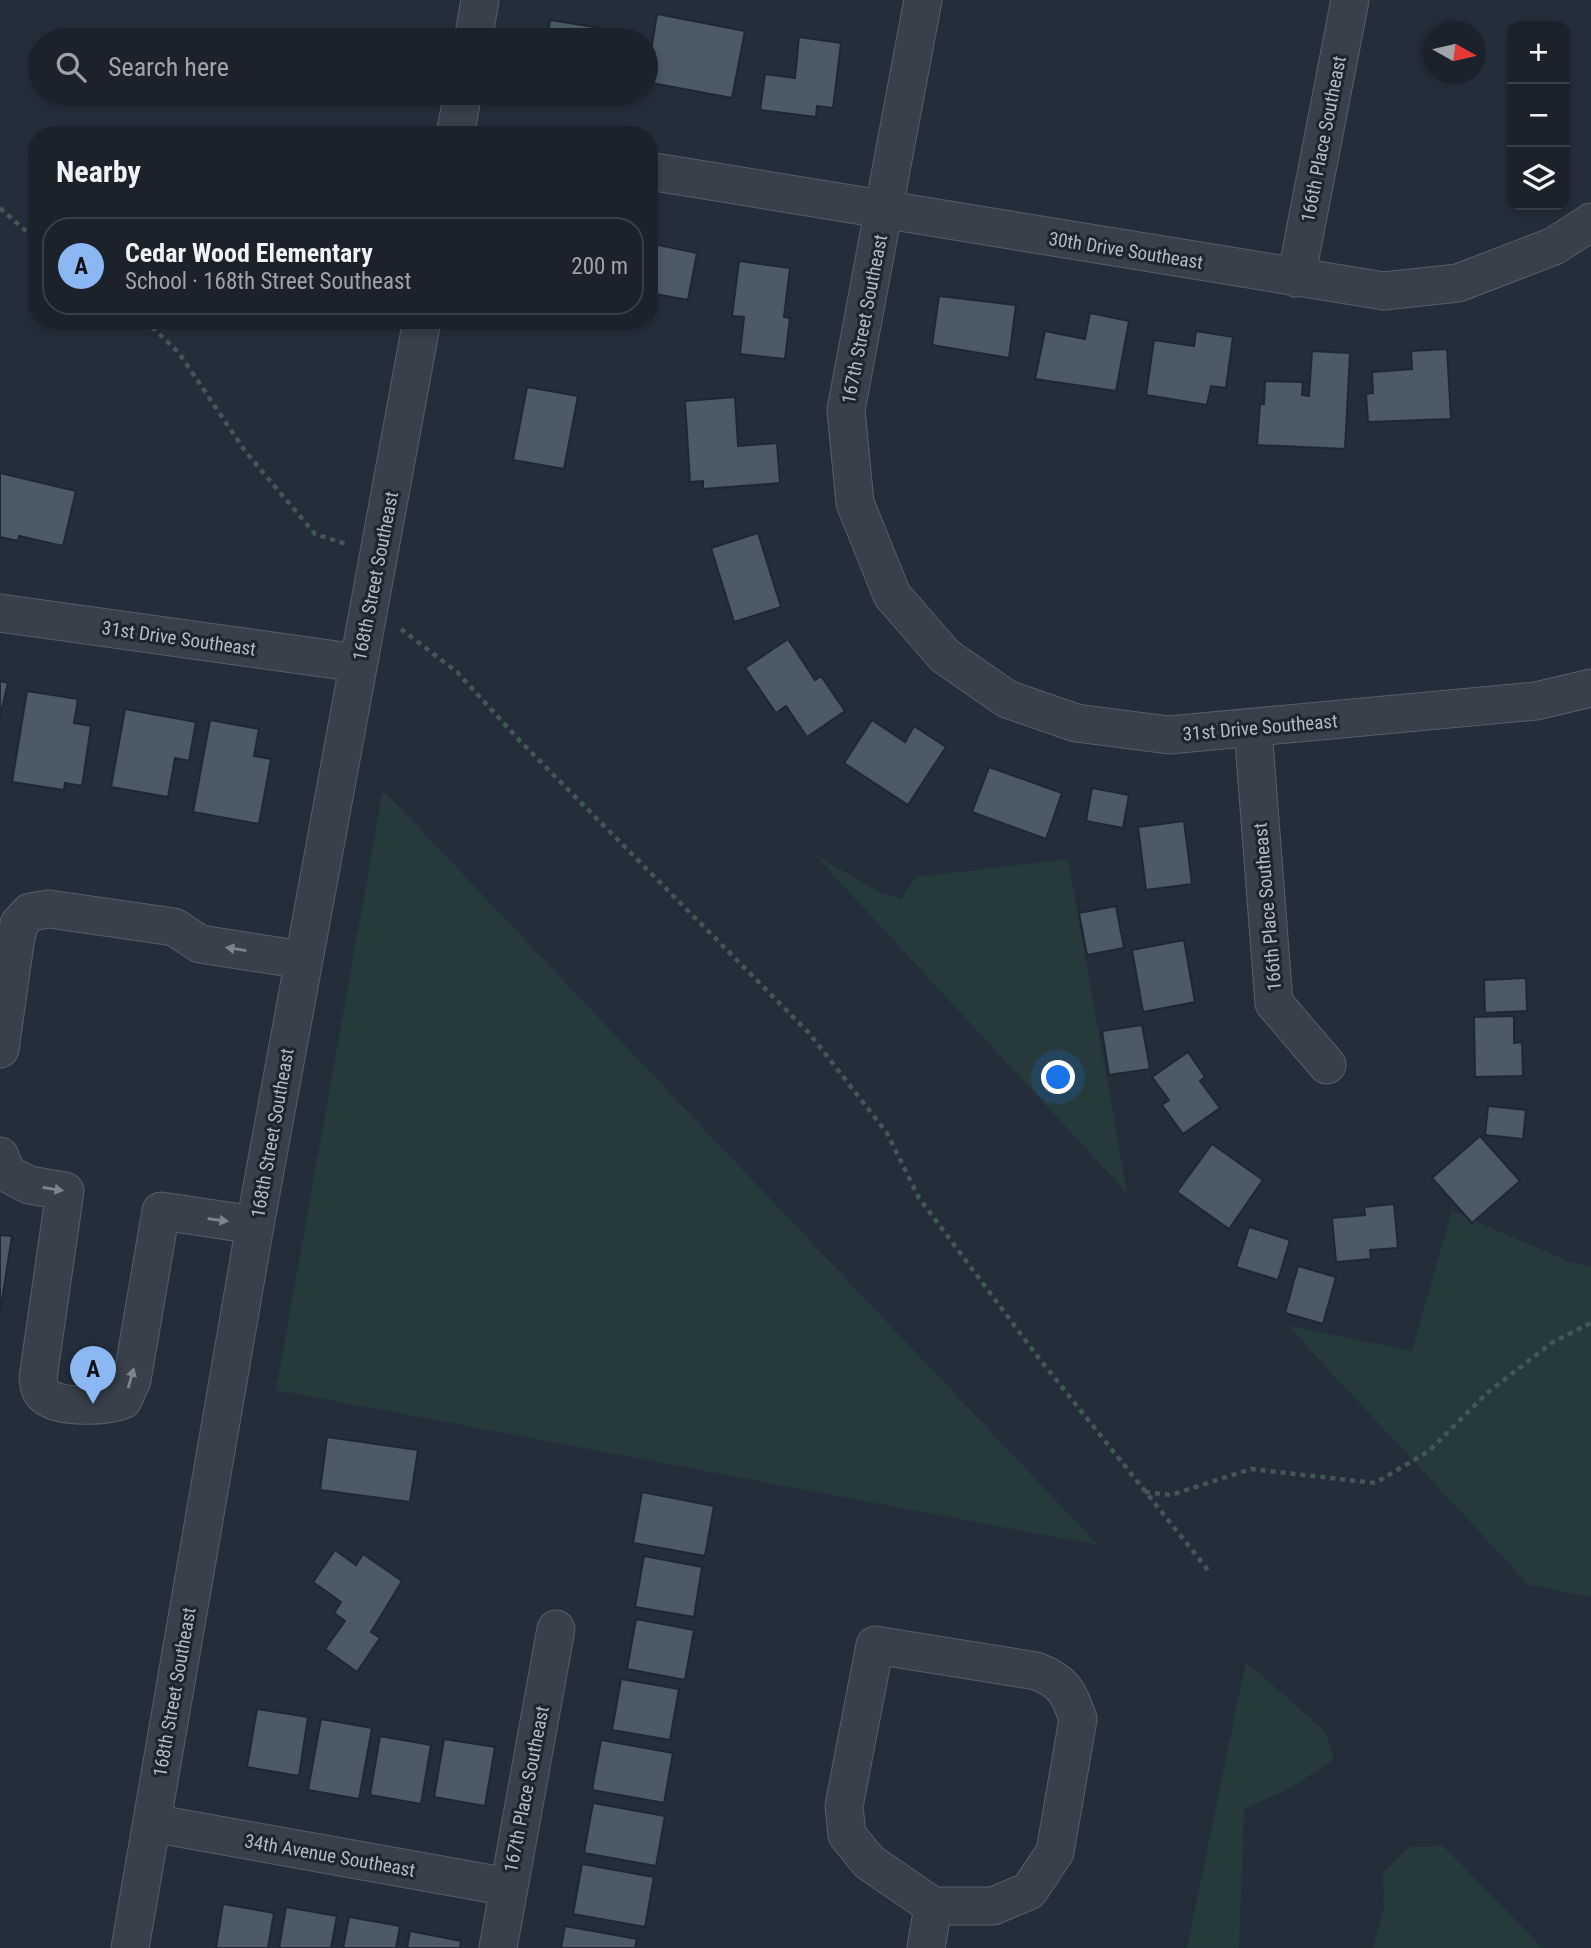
<!DOCTYPE html>
<meta charset="utf-8">
<style>
body{margin:0;font-family:"Roboto Condensed",sans-serif;background:#242a34;color:#f1f3f6}
.controls{position:absolute;right:21px;top:21px;display:grid;overflow:hidden;border-radius:14px;box-shadow:0 4px 10px #0003}
.controls button{width:63px;height:63px;display:grid;place-items:center;padding:0;border:0;border-bottom:2px solid #393f48;background:#1b222c;color:#f1f3f6;font:35px sans-serif}
.compass{position:absolute;left:1423px;top:21px;width:63px;height:63px;border-radius:50%;background:#1b222c;box-shadow:0 4px 10px #0003;rotate:98deg}
.you{position:absolute;left:1059px;top:1078px;width:24px;height:24px;margin:-18px;border:5px solid #fff;border-radius:50%;background:#1a73e8;box-shadow:0 0 0 10px #1a73e833}
.badge{display:grid;place-items:center;width:46px;height:46px;border-radius:50%;background:#8bb8f3;color:#111;font-size:23px;font-weight:700}
.pin{position:absolute;translate:-50% -58px;filter:drop-shadow(0 2px 4px #0008)}
.pin::after{content:'';position:absolute;top:37px;width:24px;height:21px;background:inherit;clip-path:polygon(0 0,100% 0,50% 100%)}
.list{margin:0;padding:0;list-style:none}
h2{display:flex;justify-content:space-between;align-items:center;height:91px;margin:0;padding:0 28px;font-size:30px}
h2 small{font-size:23px;font-weight:400;color:#a0a4a9}
.list li{display:grid;grid-template-columns:46px 1fr auto;gap:21px;align-items:center;box-sizing:border-box;height:98px;margin:0 14px 14px;padding:0 14px;border:2px solid #393f48;border-radius:28px}
.list b{display:block;font-size:26px;white-space:nowrap}
.list p{margin:0;font-size:23px;white-space:nowrap;color:#a0a4a9}
.list em{font-size:23px;font-style:normal;color:#a0a4a9}
.icon{flex:none;width:38px;height:38px;fill:none;stroke:currentColor;stroke-width:2;stroke-linecap:round;stroke-linejoin:round}
.map{position:relative;flex:none;width:1591px;height:1948px;overflow:hidden}
.search{position:absolute;background:#1b222c;box-shadow:0 4px 10px #0003;left:28px;top:28px;width:630px;height:77px;display:flex;align-items:center;gap:18px;box-sizing:border-box;padding:0 24px;border-radius:38px;color:#a0a4a9;font-size:26px}
.panel{position:absolute;background:#1b222c;box-shadow:0 4px 10px #0003;left:28px;top:126px;width:630px;height:203px;border-radius:28px}
.map>svg:first-child{display:block}
</style>
<div class="map">
<svg width="1591" height="1948" viewBox="0 0 1591 1948">
<rect width="100%" height="100%" fill="#242e3b"/>
<g fill="#263a3c">
<polygon points="383,790 1098,1545 276,1390"/>
<polygon points="815,855 881,893 901,899 916,877 1068,859 1127,1193"/>
<polygon points="1452,1211 1570,1262 1591,1267 1591,1597 1529,1585 1288,1326 1412,1351"/>
<polygon points="1246,1662 1325,1731 1334,1759 1290,1788 1244,1809 1239,1948 1187,1948"/>
<polygon points="1443,1846 1543,1948 1373,1948 1384,1909 1383,1873 1409,1847"/>
</g>
<g fill="#4c5966" stroke="#1f2732" stroke-width="2">
<polygon points="657,14 745,31 732,98 646,82"/>
<polygon points="550,20 613,30 612,40 547,40"/>
<polygon points="799,37 841,43 833,108 817,106 816,117 760,110 765,74 795,78"/>
<polygon points="649,243 697,253 688,300 649,293"/>
<polygon points="739,261 790,268 784,317 790,318 785,359 740,354 744,317 732,316"/>
<polygon points="939,296 1016,305 1009,358 932,345"/>
<polygon points="1090,313 1129,321 1116,391 1035,379 1045,331 1085,339"/>
<polygon points="1196,331 1233,337 1226,388 1211,386 1207,405 1146,395 1154,340 1194,346"/>
<polygon points="1447,349 1451,419 1368,422 1366,394 1373,393 1372,372 1412,369 1411,351"/>
<polygon points="1312,351 1350,353 1345,449 1257,445 1260,404 1264,404 1265,381 1303,382 1302,395 1309,396"/>
<polygon points="527,387 578,396 564,469 513,460"/>
<polygon points="735,397 738,446 777,443 780,483 703,489 703,481 690,482 685,401"/>
<polygon points="0,473 76,491 63,546 19,536 18,541 0,537"/>
<polygon points="758,533 781,607 734,622 711,548"/>
<polygon points="788,639 815,680 821,676 845,711 807,737 786,706 776,713 745,668"/>
<polygon points="0,681 8,683 0,717"/>
<polygon points="27,691 78,699 74,723 91,726 82,786 65,783 64,790 12,782"/>
<polygon points="125,709 196,722 189,761 175,758 168,797 111,787"/>
<polygon points="210,720 259,729 254,756 271,759 259,824 193,812"/>
<polygon points="872,720 905,742 914,726 946,747 908,805 844,763"/>
<polygon points="989,767 1062,793 1046,839 972,812"/>
<polygon points="1092,788 1129,795 1123,828 1086,821"/>
<polygon points="1184,821 1192,884 1146,890 1138,827"/>
<polygon points="1116,906 1124,948 1087,955 1079,913"/>
<polygon points="1184,940 1195,1002 1143,1012 1132,950"/>
<polygon points="1526,978 1527,1011 1485,1013 1484,980"/>
<polygon points="1514,1016 1514,1043 1522,1042 1523,1076 1475,1077 1474,1017"/>
<polygon points="1142,1025 1150,1069 1109,1075 1102,1031"/>
<polygon points="1188,1052 1205,1077 1200,1081 1220,1108 1183,1134 1162,1105 1169,1100 1152,1077"/>
<polygon points="1488,1106 1526,1110 1523,1139 1485,1135"/>
<polygon points="1480,1136 1520,1181 1472,1223 1432,1178"/>
<polygon points="1212,1144 1263,1180 1229,1229 1177,1192"/>
<polygon points="1394,1204 1398,1248 1370,1250 1371,1259 1336,1262 1332,1218 1365,1215 1364,1207"/>
<polygon points="1249,1227 1290,1240 1278,1280 1236,1267"/>
<polygon points="0,1235 12,1236 0,1313"/>
<polygon points="1298,1266 1336,1277 1323,1324 1285,1313"/>
<polygon points="327,1437 418,1450 410,1502 320,1490"/>
<polygon points="642,1492 714,1506 705,1556 633,1543"/>
<polygon points="335,1550 356,1565 363,1554 402,1581 371,1632 380,1638 357,1672 325,1649 345,1621 334,1613 341,1602 313,1582"/>
<polygon points="644,1556 702,1567 694,1617 635,1607"/>
<polygon points="636,1619 694,1630 685,1680 627,1669"/>
<polygon points="621,1679 679,1689 670,1740 612,1730"/>
<polygon points="257,1709 308,1717 299,1776 247,1767"/>
<polygon points="321,1719 372,1728 359,1799 308,1790"/>
<polygon points="380,1736 431,1745 421,1804 370,1795"/>
<polygon points="444,1739 495,1747 485,1806 434,1797"/>
<polygon points="601,1740 673,1753 664,1803 592,1790"/>
<polygon points="593,1803 665,1816 656,1866 584,1853"/>
<polygon points="582,1864 654,1877 645,1927 573,1914"/>
<polygon points="223,1904 274,1913 268,1948 216,1948"/>
<polygon points="286,1907 337,1916 331,1948 279,1948"/>
<polygon points="349,1917 400,1926 396,1948 343,1948"/>
<polygon points="565,1926 637,1939 635,1948 561,1948"/>
<polygon points="410,1931 461,1941 460,1948 407,1948"/>
</g>
<g fill="none" stroke-linecap="round" stroke-linejoin="round">
<g stroke="#565e69" stroke-width="39">
<g id="minor">
<polyline points="923,0 846,410 855,503 892,595 945,656 1007,699 1076,723 1169,735 1536,701 1591,688"/>
<polyline points="473,40 480,0"/>
<polyline points="455,135 463,93"/>
<polyline points="649,171 1384,291 1458,283 1554,246 1591,222"/>
<polyline points="1296,278 1350,0"/>
<polyline points="0,613 358,663"/>
<polyline points="1253,729 1274,1003 1327,1065"/>
<polyline points="0,1049 15,943 19,924 30,912 49,909 174,927 200,944 303,960"/>
<path d="M 0,1156 L 6,1173 L 29,1185 L 65,1191 L 38,1378 C 39,1384 39,1390 43,1394 C 56,1409 106,1407 123,1400 L 132,1380 L 161,1211 L 255,1225"/>
<path d="M 875,1645 L 1036,1671 C 1063,1681 1069,1692 1078,1719 L 1055,1852 L 1029,1891 L 993,1906 L 933,1906 L 869,1862 L 847,1835 L 844,1806 Z"/>
<polyline points="152,1823 508,1887"/>
<polyline points="130,1948 255,1225 422,320"/>
<polyline points="498,1948 556,1629"/>
<polyline points="926,1948 933,1906"/>
</g>
</g>
<g stroke="#435759" stroke-width="4.5" stroke-dasharray="5 5" stroke-linecap="butt">
<polyline points="0,208 37,241"/>
<polyline points="145,320 179,353 245,451 315,534 346,544"/>
<polyline points="401,629 457,672 520,741 809,1033 887,1133 919,1198 1038,1357 1208,1570"/>
<polyline points="1145,1492 1171,1495 1251,1469 1375,1483 1429,1451 1487,1393 1553,1342 1591,1323"/>
</g>
<use href="#minor" stroke="#37404b" stroke-width="37"/>
</g>
<defs><path id="oneway-solid" d="M-6-.8H1V-3.2L6.5 0L1 3.2V.8H-6Z" transform="scale(1.75)"/></defs>
<g fill="#7b848f">
<use href="#oneway-solid" transform="translate(236 949) rotate(-171)"/>
<use href="#oneway-solid" transform="translate(53 1189) rotate(9)"/>
<use href="#oneway-solid" transform="translate(218 1220) rotate(8)"/>
<use href="#oneway-solid" transform="translate(131 1378) rotate(-74)"/>
</g>
<g text-anchor="middle" stroke-width="6" stroke-linejoin="round" paint-order="stroke">
<g font-size="19" fill="#b3bbc7" stroke="#1d2530">
<text transform="translate(1323 139) rotate(-79)" y="7">166th Place Southeast</text>
<text transform="translate(1126 250) rotate(9)" y="7">30th Drive Southeast</text>
<text transform="translate(864 319) rotate(-79)" y="7">167th Street Southeast</text>
<text transform="translate(375 576) rotate(-79)" y="7">168th Street Southeast</text>
<text transform="translate(179 638) rotate(8)" y="7">31st Drive Southeast</text>
<text transform="translate(1260 727) rotate(-5)" y="7">31st Drive Southeast</text>
<text transform="translate(1267 907) rotate(-95)" y="7">166th Place Southeast</text>
<text transform="translate(272 1133) rotate(-80)" y="7">168th Street Southeast</text>
<text transform="translate(174 1692) rotate(-80)" y="7">168th Street Southeast</text>
<text transform="translate(526 1789) rotate(-79)" y="7">167th Place Southeast</text>
<text transform="translate(330 1855) rotate(10)" y="7">34th Avenue Southeast</text>
</g>
</g>
</svg>
<div class="controls">
<button>+</button>
<button>−</button>
<button><svg class="icon" aria-label="layers" viewBox="0 0 24 24"><path d="M12 4l9 5-9 5-9-5zM3 14l9 5 9-5"/></svg></button>
</div>
<svg class="compass" viewBox="-18 -18 36 36"><path d="M0-13l5 13h-10z" fill="#e53935"/><path d="M0 13l5-13h-10z" fill="#a0a4a9"/></svg>
<div class="you"></div>
<div class="pin badge" style="left:93px;top:1404px">A</div>
<div class="search"><svg class="icon" aria-label="search" viewBox="0 0 24 24"><circle cx="10" cy="10" r="6"/><path d="M15 15l6 6"/></svg>Search here</div>
<section class="panel">
<h2>Nearby<small></small></h2>
<ul class="list">
<li><span class="badge">A</span><div><b>Cedar Wood Elementary</b><p>School · 168th Street Southeast</p></div><em>200 m</em></li>
</ul>
</section>
</div>
